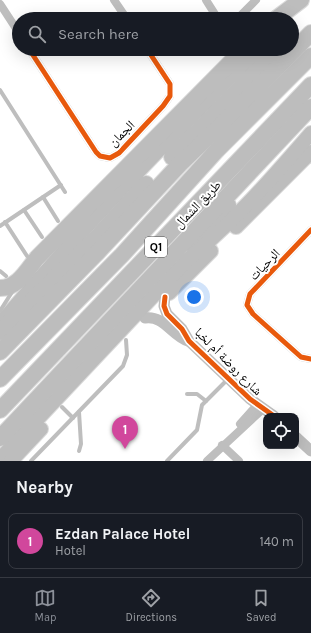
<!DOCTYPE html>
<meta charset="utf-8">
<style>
body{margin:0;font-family:Karla,"Noto Naskh Arabic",sans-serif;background:#20242c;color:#f1f3f6}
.controls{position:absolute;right:12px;bottom:12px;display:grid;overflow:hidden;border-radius:8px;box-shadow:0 4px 16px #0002}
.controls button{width:36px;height:36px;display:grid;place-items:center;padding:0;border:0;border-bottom:1px solid #363941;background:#171b24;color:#f1f3f6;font:20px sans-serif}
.you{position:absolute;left:194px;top:297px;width:14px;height:14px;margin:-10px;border:3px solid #fff;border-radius:50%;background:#1a73e8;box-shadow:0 0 0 6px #1a73e833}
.badge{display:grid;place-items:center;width:26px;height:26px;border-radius:50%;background:#8c9099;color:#fff;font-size:13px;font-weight:700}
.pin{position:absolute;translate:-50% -33px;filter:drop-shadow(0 1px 2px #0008)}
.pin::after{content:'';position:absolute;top:21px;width:14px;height:12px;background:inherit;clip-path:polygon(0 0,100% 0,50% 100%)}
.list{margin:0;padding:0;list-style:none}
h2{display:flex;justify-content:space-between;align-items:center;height:52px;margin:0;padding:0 16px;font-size:17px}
h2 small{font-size:13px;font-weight:400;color:#9ea1a6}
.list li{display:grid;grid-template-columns:26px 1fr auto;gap:12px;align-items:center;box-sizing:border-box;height:56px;margin:0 8px 8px;padding:0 8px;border:1px solid #363941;border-radius:8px}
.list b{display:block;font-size:15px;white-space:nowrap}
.list p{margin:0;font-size:13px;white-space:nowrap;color:#9ea1a6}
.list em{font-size:13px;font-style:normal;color:#9ea1a6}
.icon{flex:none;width:22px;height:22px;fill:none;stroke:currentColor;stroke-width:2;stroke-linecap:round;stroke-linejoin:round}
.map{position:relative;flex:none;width:311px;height:461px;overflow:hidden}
.search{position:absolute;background:#171b24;box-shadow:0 4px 16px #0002;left:12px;right:12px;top:12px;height:44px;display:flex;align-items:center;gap:10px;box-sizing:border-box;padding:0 14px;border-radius:22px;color:#9ea1a6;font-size:15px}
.sheet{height:116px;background:#171b24}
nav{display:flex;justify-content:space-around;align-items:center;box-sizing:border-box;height:56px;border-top:1px solid #363941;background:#171b24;font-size:11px;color:#9ea1a6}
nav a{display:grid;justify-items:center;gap:2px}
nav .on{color:#8c9099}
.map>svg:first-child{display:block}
</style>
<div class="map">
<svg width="311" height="461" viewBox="0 0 311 461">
<rect width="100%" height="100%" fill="#fff"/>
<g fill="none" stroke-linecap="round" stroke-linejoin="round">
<g stroke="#dbdbdb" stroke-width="16">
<g id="trunk">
<polyline points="236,227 311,152"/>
<polyline points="193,247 229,205"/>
<polyline points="169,293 211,251"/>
<path d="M 4,319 C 85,225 171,136 259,49"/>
<path d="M 0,459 L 187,260 C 233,223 273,177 311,133"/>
<polyline points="11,461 41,429"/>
</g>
</g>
<g stroke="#dbdbdb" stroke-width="18">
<g id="motorway">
<polyline points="276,19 301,0"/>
<polyline points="172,157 279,49"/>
<path d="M 0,288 C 18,288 27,270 37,258 L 244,49"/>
<polyline points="0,332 99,235 146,184"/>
<polyline points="0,352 96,254 180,164 226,120 311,33"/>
<polyline points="0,379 122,255 217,150 311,56"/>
<polyline points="0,410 311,85"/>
<polyline points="0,438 311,107"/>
</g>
</g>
<g stroke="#bebebe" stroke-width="4">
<polyline points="0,90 65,192"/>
<polyline points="43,197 58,221"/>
<polyline points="24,210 42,237"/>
<polyline points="5,222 27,256"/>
<polyline points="0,226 61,185"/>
<polyline points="0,271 6,276"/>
<polyline points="0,311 14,289"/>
<polyline points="187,394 197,394 206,401"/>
<polyline points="62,407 73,418"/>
<polyline points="79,412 81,444 79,451"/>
<polyline points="31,461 123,366 127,355 126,340"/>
<polyline points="167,461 197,430 202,405 228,379"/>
</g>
<g stroke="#bebebe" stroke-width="8">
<polyline points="114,0 127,19"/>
<polyline points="206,0 218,19"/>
<polyline points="0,4 19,33"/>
<polyline points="237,19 256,0"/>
<polyline points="29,49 96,152 100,156 110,158 119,153 163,106 170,96 170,84 147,49"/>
<polyline points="311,230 250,294 247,305 253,314 301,357 311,359"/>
<polyline points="240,424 257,405"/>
<polyline points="222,445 239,461"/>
<polyline points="207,461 263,409"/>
</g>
<g stroke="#bebebe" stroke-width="11">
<polyline points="165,297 164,306 167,314 182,329 189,341 250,399 274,416"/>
<path d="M 145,318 C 164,315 172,336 188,341"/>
<polyline points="296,437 311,451"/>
</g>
<use href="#trunk" stroke="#bdbdbd" stroke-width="14"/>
<use href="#motorway" stroke="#bdbdbd" stroke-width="16"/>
<g stroke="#fff" stroke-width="8">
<g id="cycleway">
<polyline points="29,49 96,152 100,156 110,158 119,153 163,106 170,96 170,84 147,49"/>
<polyline points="311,230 250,294 247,305 253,314 301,357 311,359"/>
<polyline points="165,297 164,306 167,314 182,329 189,341 250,399 274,416"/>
</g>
</g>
<use href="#cycleway" stroke="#e8590c" stroke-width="5"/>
</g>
<g text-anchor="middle" stroke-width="4" stroke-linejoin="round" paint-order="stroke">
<rect fill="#fff" stroke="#4c4c4c" stroke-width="1" x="145" y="237" width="22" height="20" rx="3"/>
<g font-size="12" font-weight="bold" fill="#000">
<text x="156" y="251">Q1</text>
</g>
<g font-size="13" fill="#000" stroke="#fff">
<text transform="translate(121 133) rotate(-44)" y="5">الجمان</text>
<text transform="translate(197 204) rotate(-46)" y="5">طريق الشمال</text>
<text transform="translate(264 264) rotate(-46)" y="5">الرحيات</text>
<text transform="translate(229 361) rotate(45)" y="5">شارع روضة أم لخبا</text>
</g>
</g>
</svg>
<div class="controls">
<button><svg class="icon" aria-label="locate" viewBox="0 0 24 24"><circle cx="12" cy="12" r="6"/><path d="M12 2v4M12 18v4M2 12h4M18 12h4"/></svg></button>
</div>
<div class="you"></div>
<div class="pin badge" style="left:125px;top:449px;background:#d1479c">1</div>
<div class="search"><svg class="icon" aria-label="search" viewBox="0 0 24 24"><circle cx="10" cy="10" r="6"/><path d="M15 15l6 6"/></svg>Search here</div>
</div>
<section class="sheet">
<h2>Nearby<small></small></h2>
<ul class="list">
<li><span class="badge" style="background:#d1479c">1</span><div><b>Ezdan Palace Hotel</b><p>Hotel</p></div><em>140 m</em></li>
</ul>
</section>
<nav>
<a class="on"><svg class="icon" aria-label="map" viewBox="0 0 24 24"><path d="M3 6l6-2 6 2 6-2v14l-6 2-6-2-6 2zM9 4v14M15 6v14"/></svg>Map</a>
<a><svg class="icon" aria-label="directions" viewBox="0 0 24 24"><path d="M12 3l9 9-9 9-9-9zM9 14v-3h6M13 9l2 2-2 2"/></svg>Directions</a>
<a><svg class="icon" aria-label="saved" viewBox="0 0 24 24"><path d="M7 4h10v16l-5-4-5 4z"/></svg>Saved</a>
</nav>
